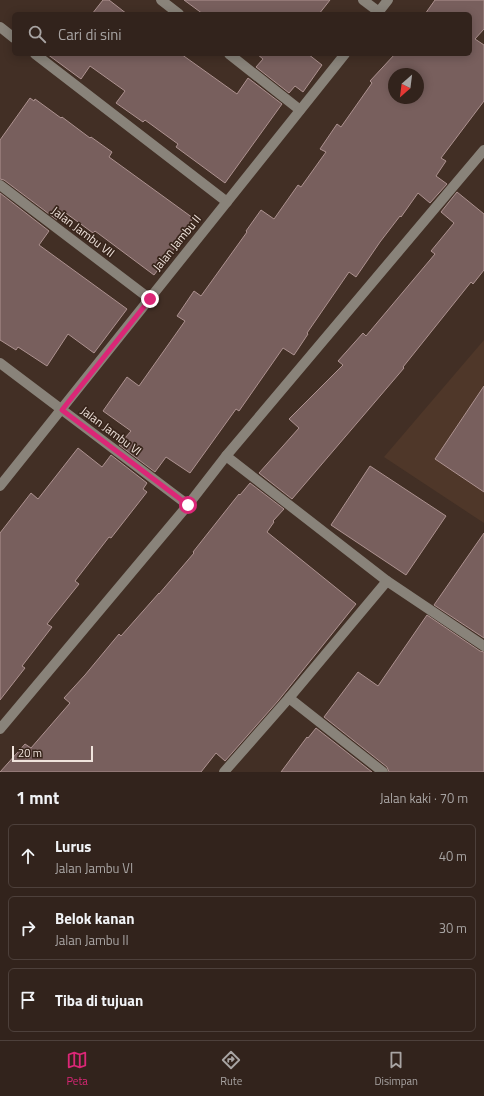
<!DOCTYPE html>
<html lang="id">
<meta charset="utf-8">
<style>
body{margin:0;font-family:"Titillium Web",sans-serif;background:#3a2b25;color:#f1f3f6}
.compass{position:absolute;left:388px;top:68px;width:36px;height:36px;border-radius:50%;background:#32231c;box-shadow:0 2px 10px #0003;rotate:208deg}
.scale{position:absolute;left:12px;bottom:10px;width:81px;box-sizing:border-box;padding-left:4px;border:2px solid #f0e4dd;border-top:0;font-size:11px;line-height:14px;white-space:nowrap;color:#f0e4dd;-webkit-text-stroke:3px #38251b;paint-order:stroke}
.stop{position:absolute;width:12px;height:12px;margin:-9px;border:3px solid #db2777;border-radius:50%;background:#fff}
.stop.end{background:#db2777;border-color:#fff;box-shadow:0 1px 4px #0008}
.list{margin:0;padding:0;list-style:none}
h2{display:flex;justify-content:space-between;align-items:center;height:52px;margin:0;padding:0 16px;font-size:17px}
h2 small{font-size:13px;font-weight:400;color:#a8a4a3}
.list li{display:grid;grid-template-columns:26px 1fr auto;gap:12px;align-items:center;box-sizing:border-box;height:64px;margin:0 8px 8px;padding:0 8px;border:1px solid #4d403b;border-radius:6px}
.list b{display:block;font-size:15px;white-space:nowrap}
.list p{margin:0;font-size:13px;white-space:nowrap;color:#a8a4a3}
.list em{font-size:13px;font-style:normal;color:#a8a4a3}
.icon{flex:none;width:22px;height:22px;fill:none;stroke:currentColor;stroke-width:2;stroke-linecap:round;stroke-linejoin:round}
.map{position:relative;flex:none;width:484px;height:772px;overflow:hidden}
.search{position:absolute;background:#32231c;box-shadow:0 2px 10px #0003;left:12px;right:12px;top:12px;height:44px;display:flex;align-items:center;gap:10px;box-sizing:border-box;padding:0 14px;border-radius:6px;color:#a8a4a3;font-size:15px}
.sheet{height:268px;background:#32231c}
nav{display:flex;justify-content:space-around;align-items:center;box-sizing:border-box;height:56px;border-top:1px solid #4d403b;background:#32231c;font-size:11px;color:#a8a4a3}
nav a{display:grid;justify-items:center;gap:2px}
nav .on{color:#db2777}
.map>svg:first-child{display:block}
</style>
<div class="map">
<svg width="484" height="772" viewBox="0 0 484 772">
<rect width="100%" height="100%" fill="#422f25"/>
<polygon fill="#4f3729" points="484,340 484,523 384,457"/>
<g fill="#785f5d" stroke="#ad9290" fill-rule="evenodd">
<polygon points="103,0 109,0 127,14 92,14"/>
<polygon points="184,0 330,0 319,14 203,14"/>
<path d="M 435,0 L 484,0 L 484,29 L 475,39 L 484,45 L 484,101 L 441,158 L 446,161 L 436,176 L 447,184 L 430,203 L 418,193 L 401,217 L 400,216 L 380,242 L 356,277 L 349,272 L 307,333 L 308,334 L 294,355 L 283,348 L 239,411 L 236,409 L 190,473 L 166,457 L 155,472 L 119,445 L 131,431 L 103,411 L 127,377 L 139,386 L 185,321 L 177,316 L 194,291 L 201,296 L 247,232 L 246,231 L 261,210 L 274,219 L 298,185 L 301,187 L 326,152 L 320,149 L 337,124 L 341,127 L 372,83 L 370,81 L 395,54 L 470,54 L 470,14 L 425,14 ZM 394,74 L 418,74 L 418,98 L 394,98 Z"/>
<polygon points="47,54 181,54 237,94 248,78 282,104 225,183 176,147 178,144 145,120 143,122 116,103 125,91 90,66 81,79"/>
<polygon points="257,54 308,54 322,65 303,92 295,86 289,93 256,67 263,59"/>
<polygon points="30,98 34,101 35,99 61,118 62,117 90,138 91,137 112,152 109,157 193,218 175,243 177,245 154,275 95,231 93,233 63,211 57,220 4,180 0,179 0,140"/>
<polygon points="457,192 484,214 484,270 473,284 471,282 403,367 404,368 292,499 259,473 299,428 289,419 343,365 338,361 363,333 366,336 435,254 431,251 454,223 441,212"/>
<polygon points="0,193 49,231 39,245 127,309 94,353 68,334 47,366 18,347 16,350 0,340"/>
<polygon points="484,386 484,492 435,459"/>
<polygon points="78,448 102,467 111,455 147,483 143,489 147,492 111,538 109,537 75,581 79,584 47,624 52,627 22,666 25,668 0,700 0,533 31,493 38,499"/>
<polygon points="370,466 446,516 406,575 331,525"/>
<polygon points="250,483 284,509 273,521 274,522 267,532 356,604 278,701 225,761 216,753 201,772 0,772 25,744 31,748 70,703 64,698 85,675 119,634 121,636 159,593 159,594 194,553 193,552 239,494 240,495"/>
<polygon points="484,533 484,638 434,605"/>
<polygon points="427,615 480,651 484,652 484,772 389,772 387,767 324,717 358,672 378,686"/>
<polygon points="316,728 372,772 281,772 307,737 308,738"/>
</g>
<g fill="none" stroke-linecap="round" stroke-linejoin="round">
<g stroke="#89837a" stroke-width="10">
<polyline points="161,0 179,14"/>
<polyline points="363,0 379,12"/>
<polyline points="377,14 388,0"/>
<polyline points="0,27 14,38"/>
<polyline points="35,54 227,202"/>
<polyline points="229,54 300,110"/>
<polyline points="0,185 150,299"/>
<polyline points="0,363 188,505"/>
<polyline points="226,456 387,581 484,646"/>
<polyline points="0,486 345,54"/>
<polyline points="289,698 383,772"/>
<polyline points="0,729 188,505 226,456 484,150"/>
<polyline points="224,772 289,698 387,581"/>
</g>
</g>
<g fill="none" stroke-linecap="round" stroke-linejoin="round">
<polyline stroke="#db2777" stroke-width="5" points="150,299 62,410 188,505"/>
</g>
<g text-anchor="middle" stroke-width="3.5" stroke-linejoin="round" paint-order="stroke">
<g font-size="12" fill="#f0e4dd" stroke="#38251b">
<text transform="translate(83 232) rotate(37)" y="4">Jalan Jambu VII</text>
<text transform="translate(177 243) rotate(-51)" y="4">Jalan Jambu II</text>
<text transform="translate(111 431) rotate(37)" y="4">Jalan Jambu VI</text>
</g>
</g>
</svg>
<svg class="compass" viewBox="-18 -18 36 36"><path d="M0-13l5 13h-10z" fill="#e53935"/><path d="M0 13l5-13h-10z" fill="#a8a4a3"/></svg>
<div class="scale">20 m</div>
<div class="stop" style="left:188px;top:505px"></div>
<div class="stop end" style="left:150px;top:299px"></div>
<div class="search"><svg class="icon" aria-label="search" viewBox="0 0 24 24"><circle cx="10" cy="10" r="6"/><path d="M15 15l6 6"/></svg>Cari di sini</div>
</div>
<section class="sheet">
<h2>1 mnt<small>Jalan kaki · 70 m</small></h2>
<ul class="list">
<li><svg class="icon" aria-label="ahead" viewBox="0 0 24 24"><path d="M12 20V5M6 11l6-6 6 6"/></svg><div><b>Lurus</b><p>Jalan Jambu VI</p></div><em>40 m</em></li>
<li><svg class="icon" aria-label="right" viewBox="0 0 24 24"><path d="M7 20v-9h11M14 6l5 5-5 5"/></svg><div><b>Belok kanan</b><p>Jalan Jambu II</p></div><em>30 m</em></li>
<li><svg class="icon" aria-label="arrive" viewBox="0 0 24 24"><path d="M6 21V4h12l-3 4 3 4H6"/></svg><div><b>Tiba di tujuan</b></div></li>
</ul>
</section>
<nav>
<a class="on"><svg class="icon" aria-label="map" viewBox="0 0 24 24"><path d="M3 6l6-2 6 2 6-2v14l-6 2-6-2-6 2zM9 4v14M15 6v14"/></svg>Peta</a>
<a><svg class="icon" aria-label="directions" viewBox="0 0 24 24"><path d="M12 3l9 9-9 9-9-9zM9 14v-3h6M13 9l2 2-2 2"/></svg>Rute</a>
<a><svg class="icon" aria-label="saved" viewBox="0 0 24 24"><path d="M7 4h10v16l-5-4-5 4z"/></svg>Disimpan</a>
</nav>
